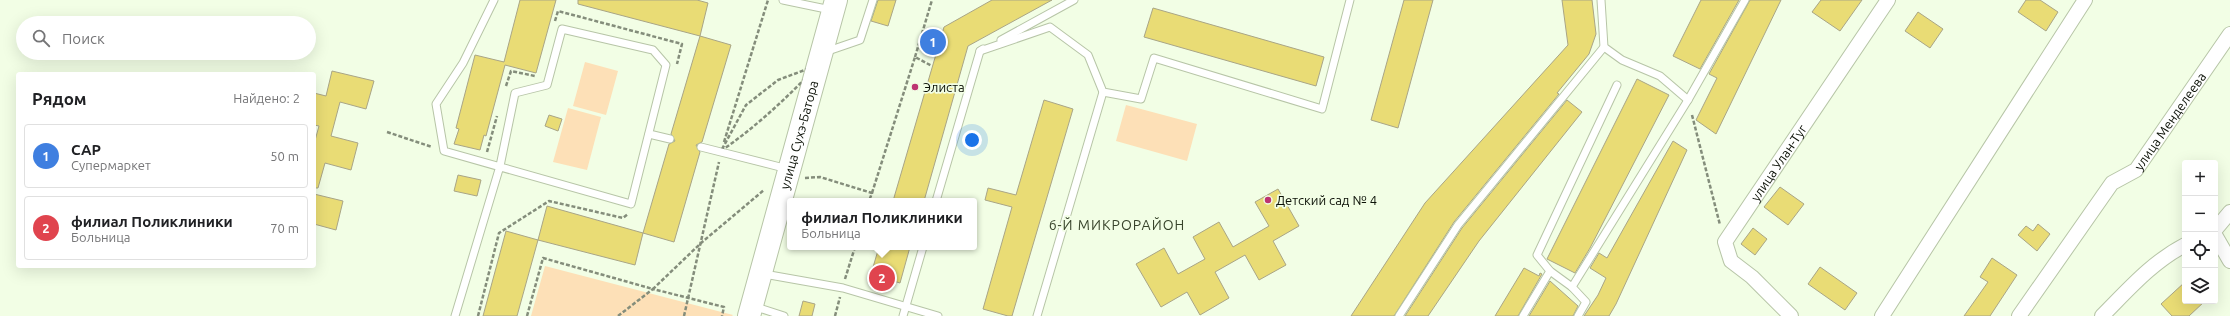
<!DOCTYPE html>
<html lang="ru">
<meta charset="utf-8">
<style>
body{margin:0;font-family:Ubuntu,sans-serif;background:#f2f2f2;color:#202124}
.controls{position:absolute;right:12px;bottom:12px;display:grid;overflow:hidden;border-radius:4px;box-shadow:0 4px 16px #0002}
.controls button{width:36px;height:36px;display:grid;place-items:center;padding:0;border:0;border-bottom:1px solid #e0e0e0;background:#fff;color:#202124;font:20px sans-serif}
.you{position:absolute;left:972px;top:140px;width:14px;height:14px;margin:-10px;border:3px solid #fff;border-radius:50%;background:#1a73e8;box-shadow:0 0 0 6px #1a73e833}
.badge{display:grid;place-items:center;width:26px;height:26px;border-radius:50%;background:#111827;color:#fff;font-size:13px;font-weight:700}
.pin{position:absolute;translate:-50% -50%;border:2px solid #fff;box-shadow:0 1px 4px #0006}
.popup{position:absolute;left:787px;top:198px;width:190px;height:52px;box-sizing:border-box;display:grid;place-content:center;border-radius:4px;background:#fff;filter:drop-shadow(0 1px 3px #0005);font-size:13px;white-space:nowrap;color:#757577}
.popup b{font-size:15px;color:#202124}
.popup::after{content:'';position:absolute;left:50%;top:100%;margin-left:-8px;border:8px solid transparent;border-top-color:#fff}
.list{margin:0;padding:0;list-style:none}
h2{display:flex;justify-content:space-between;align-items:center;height:52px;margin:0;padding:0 16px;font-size:17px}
h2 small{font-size:13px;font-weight:400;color:#757577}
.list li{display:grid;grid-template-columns:26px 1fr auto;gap:12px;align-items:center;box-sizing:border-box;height:64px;margin:0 8px 8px;padding:0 8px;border:1px solid #e0e0e0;border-radius:4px}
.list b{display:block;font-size:15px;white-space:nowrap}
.list p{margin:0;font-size:13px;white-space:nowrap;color:#757577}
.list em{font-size:13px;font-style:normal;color:#757577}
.icon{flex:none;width:22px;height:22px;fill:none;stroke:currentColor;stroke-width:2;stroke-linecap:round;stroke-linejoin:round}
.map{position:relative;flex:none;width:2230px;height:316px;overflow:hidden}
.search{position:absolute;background:#fff;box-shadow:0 4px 16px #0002;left:16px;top:16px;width:300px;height:44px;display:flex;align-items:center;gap:10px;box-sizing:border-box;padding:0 14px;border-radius:22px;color:#757577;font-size:15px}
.panel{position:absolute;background:#fff;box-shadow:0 4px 16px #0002;left:16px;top:72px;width:300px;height:196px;border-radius:4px}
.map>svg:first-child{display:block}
</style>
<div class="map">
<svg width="2230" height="316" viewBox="0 0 2230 316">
<rect width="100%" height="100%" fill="#f2fee5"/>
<g fill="#fde0b7">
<polygon points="585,62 618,71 606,115 573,106"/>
<polygon points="1126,105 1197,124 1187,161 1116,141"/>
<polygon points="568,108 601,117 587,170 553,162"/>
<polygon points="545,266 733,315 732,316 531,316"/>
</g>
<g fill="#e9dc75" stroke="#a9a586">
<polygon points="520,0 556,0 536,73 505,65 486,136 484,135 480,150 454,144 459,129 456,128 475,55 504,62"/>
<polygon points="578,0 697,0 708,3 700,36 578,4"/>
<polygon points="878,0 896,0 888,26 871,21"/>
<polygon points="992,0 1052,0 968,46 924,201 893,201 944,27"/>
<polygon points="1404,0 1433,0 1398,128 1371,120"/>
<polygon points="1562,0 1592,0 1596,34 1589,54 1557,93 1559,94 1454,222 1394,316 1351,316 1425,203 1568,45"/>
<polygon points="1701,0 1739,0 1700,69 1673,56"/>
<polygon points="1750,0 1781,0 1716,134 1696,120 1717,78 1709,74"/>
<polygon points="1821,0 1862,0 1840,31 1812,12"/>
<polygon points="2026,0 2040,0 2058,12 2046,31 2018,12"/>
<polygon points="1153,8 1324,57 1316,86 1144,37"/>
<polygon points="1918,12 1943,29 1930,48 1905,31"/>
<polygon points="700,36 731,45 702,142 696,145 700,152 674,242 643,233 669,144 675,141 671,134"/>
<polygon points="332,71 374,81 366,109 340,102 331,136 358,143 351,170 325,163 318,188 314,188 314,144 319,126 314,125 314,93 326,96"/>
<polygon points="1637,79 1669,95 1590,248 1575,273 1547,259"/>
<polygon points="1044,100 1073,109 1012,316 1008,316 983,309 1012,207 985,200 988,188 1016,195"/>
<polygon points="1567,100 1582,112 1479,241 1428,316 1405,316 1462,228"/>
<polygon points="549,115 562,119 558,131 545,126"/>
<polygon points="1673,141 1687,150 1616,304 1609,316 1584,316 1598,295 1606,278 1590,268 1599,253 1607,258"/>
<polygon points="458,175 481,180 477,196 454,191"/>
<polygon points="1780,187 1804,204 1788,225 1764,207"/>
<polygon points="1278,189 1299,226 1273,241 1286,265 1259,280 1245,255 1215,272 1229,298 1200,315 1187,292 1161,307 1136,264 1164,248 1178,274 1205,259 1193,237 1219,222 1233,247 1269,226 1255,202"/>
<polygon points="314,194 343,201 336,230 314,224"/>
<polygon points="547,206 643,233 635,265 538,240"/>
<polygon points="2038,224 2050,234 2037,251 2018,235 2026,226 2033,231"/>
<polygon points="1753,228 1767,239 1755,255 1741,244"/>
<polygon points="506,231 538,240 517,316 483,316"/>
<polygon points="879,247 910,247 900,283 871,274"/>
<polygon points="1992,258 2017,275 1990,316 1964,316 1988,282 1980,277"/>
<polygon points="1820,267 1857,293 1845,310 1808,284"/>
<polygon points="1524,268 1539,276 1540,273 1542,274 1518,316 1495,316"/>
<polygon points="1550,281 1578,306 1573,316 1529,316"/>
<polygon points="2185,282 2185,301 2205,301 2189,316 2172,316 2161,304"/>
<polygon points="803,301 815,304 812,316 799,316"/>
</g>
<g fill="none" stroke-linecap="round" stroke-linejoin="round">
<g stroke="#b7c5a7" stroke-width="9">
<g id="service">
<polyline points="783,0 831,10"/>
<polyline points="1601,0 1604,47 1622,60 1660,76 1688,100"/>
<polyline points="1001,40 1074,0"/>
<polyline points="980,51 1050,27 1088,55 1103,92 1141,99 1154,58 1322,109 1350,0"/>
<polyline points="825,52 860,40 873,0"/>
<polyline points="649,134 670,139"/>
<polyline points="701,147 788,169"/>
<polyline points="936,201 980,51 983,49"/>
<polyline points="764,274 843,288 938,316"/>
<polyline points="1572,287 1550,271 1537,255 1617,85"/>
<polyline points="753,306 784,316"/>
<polyline points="455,316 500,166 515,93 547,85 562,29 653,50 666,65 631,204 444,151 436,104 463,63 494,0"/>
<polyline points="903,316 923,247"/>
<polyline points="1037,316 1103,92"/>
<polyline points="1399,316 1458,225 1604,47"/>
<polyline points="1523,316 1550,271"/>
<polyline points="1578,316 1586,302 1572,287 1688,100 1745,0"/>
</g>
</g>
<g stroke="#b7c5a7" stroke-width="16">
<g id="minor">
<polyline points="2215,230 2230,212"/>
<polyline points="2215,235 2230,261"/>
<path id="s1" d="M 1791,316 L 1752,277 L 1731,261 L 1725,242 L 1888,0"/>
<polyline points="1882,316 2085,0"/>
<path id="s2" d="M 2019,316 L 2112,183 L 2136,170 L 2230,34"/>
<path d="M 2102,316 C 2128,290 2152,262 2185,245"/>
</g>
</g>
<g stroke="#b7c5a7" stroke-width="24">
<g id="primary">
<path id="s3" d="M 749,316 L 836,0"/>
</g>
</g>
<g stroke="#848d7b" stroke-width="2.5" stroke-dasharray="4 2" stroke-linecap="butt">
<polyline points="555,21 558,11 682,44 677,64"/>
<polyline points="915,57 932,0"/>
<path d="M 818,65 C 788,97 757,126 721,151 L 746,105 L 778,80 Z"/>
<polyline points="506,86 511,71 535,76"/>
<polyline points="1692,115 1720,225"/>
<polyline points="387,132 432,147"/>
<polyline points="724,142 768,0"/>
<polyline points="487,152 497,116"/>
<polyline points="805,178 820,177 872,193 869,201"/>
<polyline points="872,193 915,57 932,66"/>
<polyline points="845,279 855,247"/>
<polyline points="478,316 499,233 549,201 623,218 628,214"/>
<polyline points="527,316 543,258 653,289 701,243 764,190"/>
<polyline points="618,316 653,289 724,307 722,316"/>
<polyline points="684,316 719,162"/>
<polyline points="835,316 840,297"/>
</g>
<use href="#service" stroke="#fff" stroke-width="7"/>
<use href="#minor" stroke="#fff" stroke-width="14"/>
<use href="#primary" stroke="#fff" stroke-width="22"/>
</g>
<g fill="#bd3472" stroke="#f2fee5" stroke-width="1.5">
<circle cx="915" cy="87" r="4"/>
<circle cx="1268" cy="200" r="4"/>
</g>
<g text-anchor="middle" stroke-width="3.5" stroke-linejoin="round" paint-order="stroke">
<g font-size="13" fill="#0c1107" stroke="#f2fee5" text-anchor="start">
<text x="923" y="92">Элиста</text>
<text x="1276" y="205">Детский сад № 4</text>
</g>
<g font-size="13" fill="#0c1107" stroke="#f2fee5">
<text dy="5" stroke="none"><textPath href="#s2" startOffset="249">улица Менделеева</textPath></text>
<text dy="5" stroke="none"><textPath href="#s3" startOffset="188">улица Сухэ-Батора</textPath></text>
<text dy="5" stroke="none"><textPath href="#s1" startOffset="197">улица Улан-Туг</textPath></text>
</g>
<g font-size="14" letter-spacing="1" fill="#38442b" stroke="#f2fee5">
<text x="1117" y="230">6-Й МИКРОРАЙОН</text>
</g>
</g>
</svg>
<div class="controls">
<button>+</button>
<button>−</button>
<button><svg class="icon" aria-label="locate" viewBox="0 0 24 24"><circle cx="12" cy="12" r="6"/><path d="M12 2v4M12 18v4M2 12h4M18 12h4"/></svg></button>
<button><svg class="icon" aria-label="layers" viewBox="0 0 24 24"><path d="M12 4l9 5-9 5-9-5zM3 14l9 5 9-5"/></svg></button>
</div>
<div class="you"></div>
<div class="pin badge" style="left:933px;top:42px;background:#3f7fe0">1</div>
<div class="pin badge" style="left:882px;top:278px;background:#e0444e">2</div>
<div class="popup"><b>филиал Поликлиники</b>Больница</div>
<div class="search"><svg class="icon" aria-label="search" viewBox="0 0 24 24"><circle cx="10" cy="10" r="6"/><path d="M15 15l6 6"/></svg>Поиск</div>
<section class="panel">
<h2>Рядом<small>Найдено: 2</small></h2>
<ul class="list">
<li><span class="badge" style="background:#3f7fe0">1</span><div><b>САР</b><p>Супермаркет</p></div><em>50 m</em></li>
<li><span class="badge" style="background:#e0444e">2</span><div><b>филиал Поликлиники</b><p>Больница</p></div><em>70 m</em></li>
</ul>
</section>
</div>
